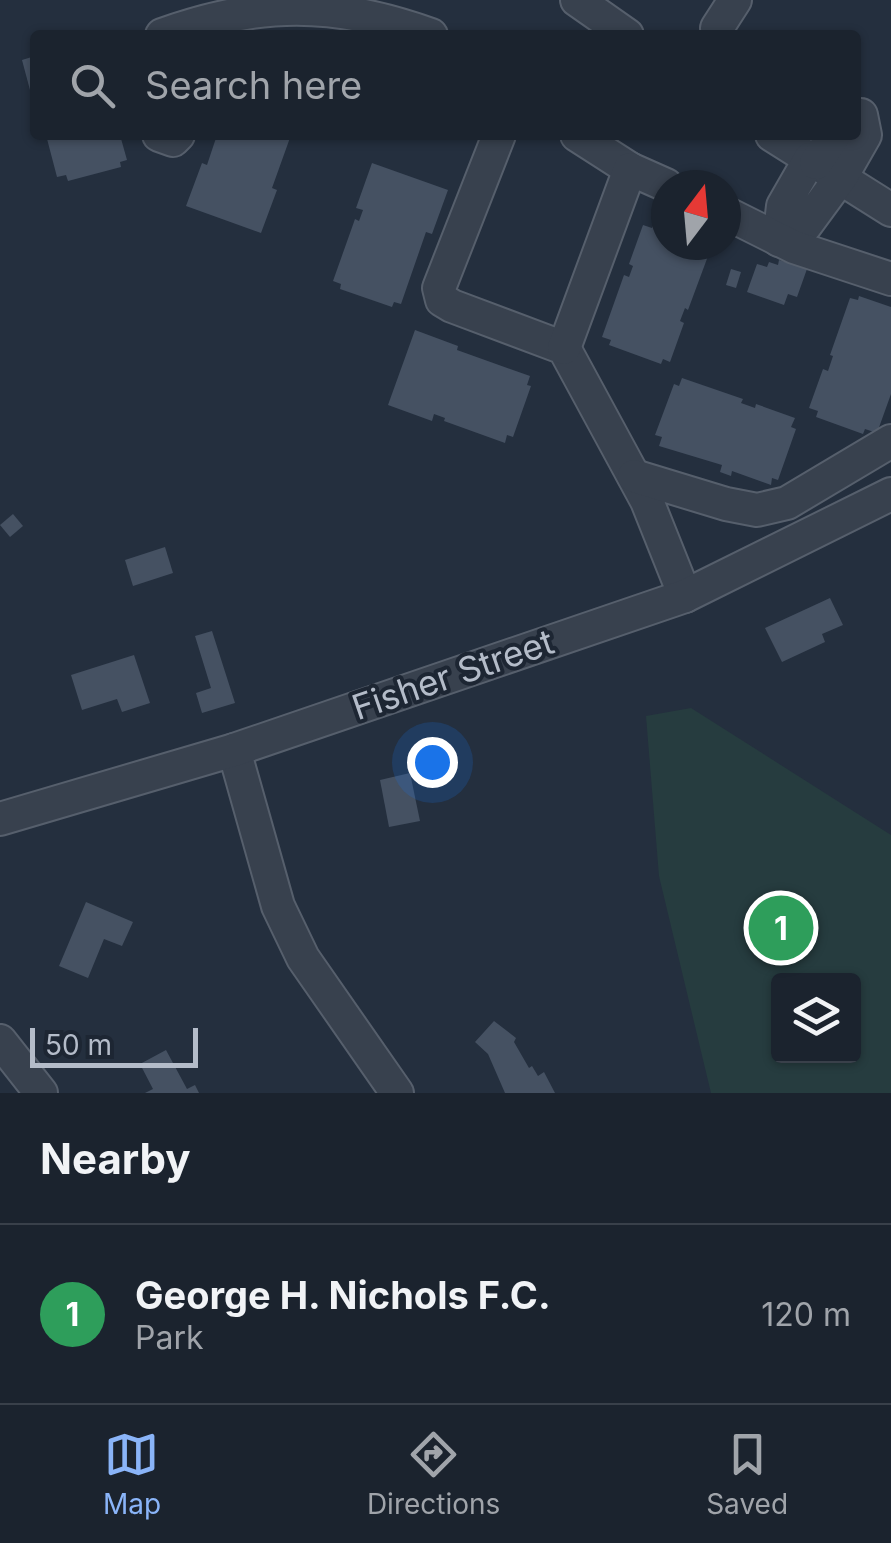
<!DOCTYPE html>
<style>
body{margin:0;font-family:Inter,sans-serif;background:#242b36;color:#f1f3f6}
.controls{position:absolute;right:30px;bottom:30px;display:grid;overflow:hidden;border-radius:10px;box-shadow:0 2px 8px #0004}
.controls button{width:90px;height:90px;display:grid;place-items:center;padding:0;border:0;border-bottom:2px solid #39404a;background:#1b232e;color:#f1f3f6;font:50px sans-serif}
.compass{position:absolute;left:651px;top:170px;width:90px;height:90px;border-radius:50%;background:#1b232e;box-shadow:0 2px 8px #0004;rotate:16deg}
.scale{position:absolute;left:30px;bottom:25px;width:168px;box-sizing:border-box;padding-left:10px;border:5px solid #b4bcc9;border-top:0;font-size:28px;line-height:35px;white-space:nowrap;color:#b4bcc9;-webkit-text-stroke:8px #1d2633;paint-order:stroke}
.you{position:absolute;left:432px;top:762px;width:35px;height:35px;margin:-25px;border:8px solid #fff;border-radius:50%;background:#1a73e8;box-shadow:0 0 0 15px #1a73e833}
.badge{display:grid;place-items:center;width:65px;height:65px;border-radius:50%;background:#8ab4f8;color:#fff;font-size:32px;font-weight:700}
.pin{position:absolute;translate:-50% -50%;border:5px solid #fff;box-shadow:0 2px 10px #0006}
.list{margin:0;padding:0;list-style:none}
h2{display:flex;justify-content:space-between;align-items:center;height:130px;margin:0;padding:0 40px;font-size:42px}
h2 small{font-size:32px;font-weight:400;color:#a0a4aa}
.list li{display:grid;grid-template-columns:65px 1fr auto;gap:30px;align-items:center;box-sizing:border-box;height:180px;padding:0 40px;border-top:2px solid #39404a}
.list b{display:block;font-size:38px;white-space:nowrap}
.list p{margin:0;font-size:32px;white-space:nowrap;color:#a0a4aa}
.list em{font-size:32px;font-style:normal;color:#a0a4aa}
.icon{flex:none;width:55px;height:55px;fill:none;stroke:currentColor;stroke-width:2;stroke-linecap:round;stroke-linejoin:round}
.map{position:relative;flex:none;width:891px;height:1093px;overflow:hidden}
.search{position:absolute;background:#1b232e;box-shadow:0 2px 8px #0004;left:30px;right:30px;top:30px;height:110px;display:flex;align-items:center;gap:25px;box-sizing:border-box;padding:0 35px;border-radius:10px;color:#a0a4aa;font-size:38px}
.sheet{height:310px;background:#1b232e}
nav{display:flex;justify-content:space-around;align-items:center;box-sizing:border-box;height:140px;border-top:2px solid #39404a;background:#1b232e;font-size:28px;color:#a0a4aa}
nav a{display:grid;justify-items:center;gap:5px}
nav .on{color:#8ab4f8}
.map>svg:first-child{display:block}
</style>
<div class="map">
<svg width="891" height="1093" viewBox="0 0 891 1093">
<rect width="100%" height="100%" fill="#242f3e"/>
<path fill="#263c3f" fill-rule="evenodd" d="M 691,708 L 891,835 L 891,1093 L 711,1093 L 659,876 L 646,716 ZM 778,981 L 854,981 L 854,1056 L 778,1056 Z"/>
<g fill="#455162">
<polygon points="35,56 35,105 34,105 22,60"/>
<polygon points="46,135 120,135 127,160 120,162 121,167 68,181 66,175 57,177"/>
<polygon points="217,135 291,135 272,188 277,190 261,233 186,206 202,163 207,165"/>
<polygon points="372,163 448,190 432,234 426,232 401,304 394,302 392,307 340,289 341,284 333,281 355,219 359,221 363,210 356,208"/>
<polygon points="654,224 666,228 666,245 711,248 688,310 685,308 680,321 684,323 670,362 663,359 661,364 609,345 611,340 602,337 624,275 629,277 633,266 629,264 643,225 652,228"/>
<polygon points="779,260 807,269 797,297 788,294 784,305 747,292 757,264 767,267 769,262 778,265"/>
<polygon points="731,269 741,272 736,288 726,285"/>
<polygon points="859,296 891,307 891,394 877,433 865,429 863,434 816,417 818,411 809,408 823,369 828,371 833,356 830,355 850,298 858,300"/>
<polygon points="415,330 458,346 457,350 530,376 527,385 531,386 513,437 507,435 505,443 444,421 445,418 434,414 432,421 388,405"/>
<polygon points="682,378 743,399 741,403 755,408 756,404 795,418 791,427 796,429 778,480 772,478 771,485 732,471 731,476 720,472 722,465 659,446 662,437 655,435 674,384 679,386"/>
<polygon points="13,514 23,526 10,537 0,525"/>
<polygon points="165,547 173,573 133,586 125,560"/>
<polygon points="830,598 843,625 822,634 825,642 782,662 765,628"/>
<polygon points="212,631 235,703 202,713 196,693 211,688 195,636"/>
<polygon points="134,655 150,703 122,712 117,699 82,710 71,675"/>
<polygon points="410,773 420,821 389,827 380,780"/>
<polygon points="86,902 133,922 122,946 104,939 88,978 59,966"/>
<polygon points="494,1021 516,1038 514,1042 529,1068 532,1066 538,1076 544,1072 555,1093 505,1093 488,1054 475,1042"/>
<polygon points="166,1050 187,1089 195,1085 199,1093 145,1093 153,1089 140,1064"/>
</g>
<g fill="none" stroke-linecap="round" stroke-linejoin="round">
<g stroke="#565f6c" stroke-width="36">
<g id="minor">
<polyline points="577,0 627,35"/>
<polyline points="717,28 735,0"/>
<path d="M 162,35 C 259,0 334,0 431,35"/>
<polyline points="159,135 173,140 178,135"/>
<polyline points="499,135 439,288 442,300 452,306 564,348 647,501 685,596"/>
<polyline points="577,135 630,169"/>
<polyline points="772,135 891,210"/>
<polyline points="810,159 783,206 779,240 805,226 841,177 865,135 861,115 856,116"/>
<polyline points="816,163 834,135"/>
<polyline points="726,213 794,247 891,279"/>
<polyline points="564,348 630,169 666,185"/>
<polyline points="634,476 726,504 757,510 787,503 891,441"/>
<polyline points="234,750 278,906 303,958 397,1093"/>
<polyline points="0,819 234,750 685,596 891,494"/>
<polyline points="0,1041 41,1093"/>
</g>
</g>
<use href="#minor" stroke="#38414e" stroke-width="32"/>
</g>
<g text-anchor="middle" stroke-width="8" stroke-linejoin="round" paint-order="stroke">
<g font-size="35" fill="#b4bcc9" stroke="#1d2633">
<text transform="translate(453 675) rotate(-19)" y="12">Fisher Street</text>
</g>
</g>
</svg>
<div class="controls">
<button><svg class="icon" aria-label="layers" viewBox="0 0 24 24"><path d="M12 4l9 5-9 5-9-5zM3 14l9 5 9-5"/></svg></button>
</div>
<svg class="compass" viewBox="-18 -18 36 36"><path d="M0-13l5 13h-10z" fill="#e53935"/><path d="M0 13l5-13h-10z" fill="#a0a4aa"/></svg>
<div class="scale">50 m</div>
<div class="you"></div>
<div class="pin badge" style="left:781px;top:928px;background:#2e9e5b">1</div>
<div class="search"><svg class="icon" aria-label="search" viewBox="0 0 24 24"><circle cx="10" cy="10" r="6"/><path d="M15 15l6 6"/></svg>Search here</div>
</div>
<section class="sheet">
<h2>Nearby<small></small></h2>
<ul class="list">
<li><span class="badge" style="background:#2e9e5b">1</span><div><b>George H. Nichols F.C.</b><p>Park</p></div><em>120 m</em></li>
</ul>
</section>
<nav>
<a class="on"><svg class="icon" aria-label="map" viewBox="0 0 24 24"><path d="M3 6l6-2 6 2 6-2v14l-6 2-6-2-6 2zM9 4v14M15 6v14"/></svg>Map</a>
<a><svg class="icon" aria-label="directions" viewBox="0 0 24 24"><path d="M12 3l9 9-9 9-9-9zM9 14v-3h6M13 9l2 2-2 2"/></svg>Directions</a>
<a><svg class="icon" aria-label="saved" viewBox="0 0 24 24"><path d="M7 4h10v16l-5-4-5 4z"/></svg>Saved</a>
</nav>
